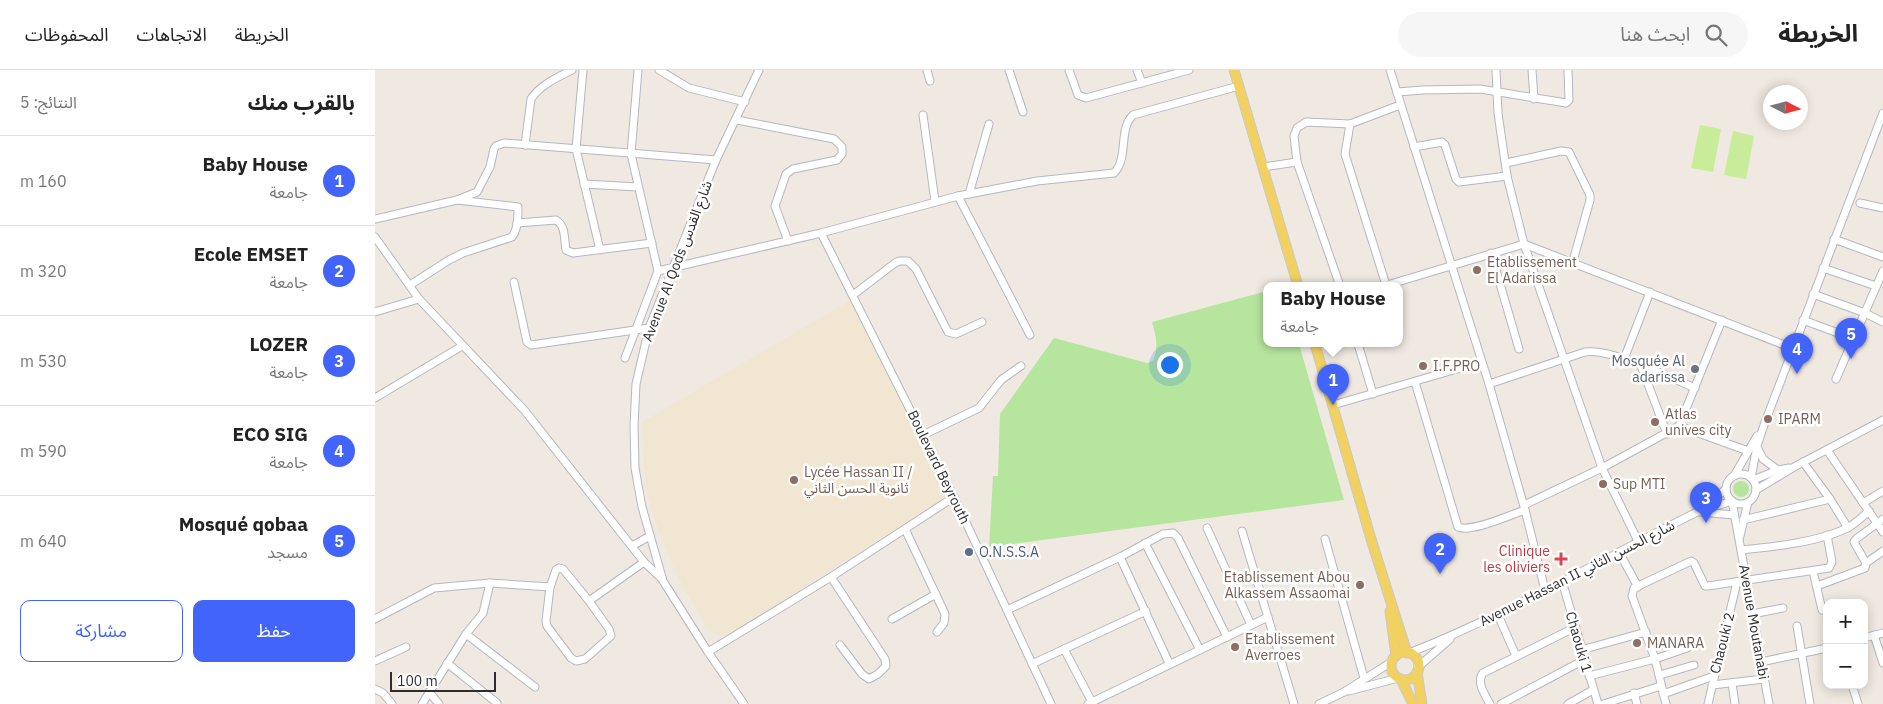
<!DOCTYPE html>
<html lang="ar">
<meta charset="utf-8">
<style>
body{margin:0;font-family:"IBM Plex Sans","Noto Sans Arabic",sans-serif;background:#f6f6f6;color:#222;direction:rtl}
.controls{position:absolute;right:15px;bottom:15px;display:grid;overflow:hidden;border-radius:10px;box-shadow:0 2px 12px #0003}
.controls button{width:45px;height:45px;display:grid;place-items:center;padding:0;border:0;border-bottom:1px solid #e0e0e0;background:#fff;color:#222;font:25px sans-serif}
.compass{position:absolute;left:1388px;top:15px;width:45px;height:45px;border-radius:50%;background:#fff;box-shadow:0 2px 12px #0003;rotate:96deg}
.scale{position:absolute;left:15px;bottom:12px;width:106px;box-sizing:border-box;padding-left:5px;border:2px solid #2e2e2e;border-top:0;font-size:14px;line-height:18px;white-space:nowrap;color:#2e2e2e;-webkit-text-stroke:4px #fff;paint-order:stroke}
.you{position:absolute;left:794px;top:294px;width:18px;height:18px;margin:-12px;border:4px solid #fff;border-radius:50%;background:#1a73e8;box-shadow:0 0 0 8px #1a73e833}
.badge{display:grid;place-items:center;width:32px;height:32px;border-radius:50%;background:#4264fb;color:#fff;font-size:16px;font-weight:700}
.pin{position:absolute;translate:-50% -41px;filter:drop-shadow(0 1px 2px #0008)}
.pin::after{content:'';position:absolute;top:26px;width:18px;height:15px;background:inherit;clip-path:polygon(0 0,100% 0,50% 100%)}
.popup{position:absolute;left:888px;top:212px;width:140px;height:65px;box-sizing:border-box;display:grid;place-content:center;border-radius:10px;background:#fff;filter:drop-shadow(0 1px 4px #0005);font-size:16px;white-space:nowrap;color:#767676}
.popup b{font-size:19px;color:#222}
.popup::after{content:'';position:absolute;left:50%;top:100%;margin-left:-10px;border:10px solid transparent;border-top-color:#fff}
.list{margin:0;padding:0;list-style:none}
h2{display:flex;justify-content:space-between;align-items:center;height:65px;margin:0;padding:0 20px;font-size:21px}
h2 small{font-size:16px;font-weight:400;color:#767676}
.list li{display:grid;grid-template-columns:32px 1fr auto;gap:15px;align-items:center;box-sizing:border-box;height:90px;padding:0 20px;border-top:1px solid #e0e0e0}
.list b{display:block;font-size:19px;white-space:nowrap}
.list p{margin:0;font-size:16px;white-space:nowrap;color:#767676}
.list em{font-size:16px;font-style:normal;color:#767676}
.actions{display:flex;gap:10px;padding:15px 20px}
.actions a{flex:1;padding:11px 0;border:1px solid #4264fb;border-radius:10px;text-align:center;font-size:18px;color:#4264fb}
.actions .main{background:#4264fb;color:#fff}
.icon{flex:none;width:28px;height:28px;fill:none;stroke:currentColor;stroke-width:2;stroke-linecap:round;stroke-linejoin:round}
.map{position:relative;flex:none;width:1508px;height:634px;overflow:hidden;direction:ltr}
header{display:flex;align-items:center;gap:30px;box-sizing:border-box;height:70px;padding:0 25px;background:#fff;border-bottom:1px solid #e0e0e0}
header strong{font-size:24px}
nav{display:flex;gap:28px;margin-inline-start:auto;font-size:18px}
.search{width:350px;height:45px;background:#f6f6f6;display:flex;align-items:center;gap:12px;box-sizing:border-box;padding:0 18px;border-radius:28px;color:#767676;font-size:19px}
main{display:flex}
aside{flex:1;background:#fff}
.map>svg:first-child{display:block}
</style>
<header>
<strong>الخريطة</strong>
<div class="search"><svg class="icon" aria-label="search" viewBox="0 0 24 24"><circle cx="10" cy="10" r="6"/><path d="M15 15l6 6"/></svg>ابحث هنا</div>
<nav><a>الخريطة</a><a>الاتجاهات</a><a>المحفوظات</a></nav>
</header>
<main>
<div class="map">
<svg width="1508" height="634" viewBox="0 0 1508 634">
<rect width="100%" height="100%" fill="#efe9e1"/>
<polygon fill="#f0e6d1" points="476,230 574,425 353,565 343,565 335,561 312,524 298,496 280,451 272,423 269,396 267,352"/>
<g fill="#b6e59e">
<path d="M 892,221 L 892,274 L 924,274 L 969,430 L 614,477 L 618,406 L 623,406 L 625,344 L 679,268 L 772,293 L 778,291 C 784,277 781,266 777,252 Z"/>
<circle cx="1366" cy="419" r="8"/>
</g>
<g fill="#c9ec9a">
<polygon points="1325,55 1346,59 1338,102 1316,98"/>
<polygon points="1358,61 1379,66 1371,109 1349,105"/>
</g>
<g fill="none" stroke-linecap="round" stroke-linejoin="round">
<g stroke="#b4b7c1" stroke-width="9">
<g id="minor">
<polyline points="208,0 201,79 225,180"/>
<path d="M 263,0 L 256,84 L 283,201 L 446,163 L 583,126 L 662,111 L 739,103 C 754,88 743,59 758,45 L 864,16"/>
<polyline points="284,0 314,18 370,32"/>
<polyline points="552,0 555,11"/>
<polyline points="634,0 648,42"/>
<polyline points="694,0 703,25 711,28 814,0"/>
<polyline points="762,0 767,13"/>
<polyline points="1015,0 1114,314 1150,440 1170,520"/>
<polyline points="1121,0 1123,43 1132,106 1149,174 1227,398 1263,471"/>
<polyline points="1157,0 1159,29"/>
<polyline points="1022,22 1048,20 1105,19 1191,33 1194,30 1193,0"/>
<polyline points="548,45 560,131"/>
<polyline points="362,50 459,69 467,77 467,84 462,90 418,99 411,104 400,136 413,171"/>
<path d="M 150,75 L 156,29 C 165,15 183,7 197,0"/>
<polyline points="1039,77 1067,72 1070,75 1081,109 1084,112 1132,106"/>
<polyline points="922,92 919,66 922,58 931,52 975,54"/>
<polyline points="1131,93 1186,81 1194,82 1215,125 1215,130 1198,191"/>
<polyline points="888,97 922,92 965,216"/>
<polyline points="209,114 263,117"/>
<polyline points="594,124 614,54"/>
<polyline points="583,126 655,265"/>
<polyline points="82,130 102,122 115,97 119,79 121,76 129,73 341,90"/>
<polyline points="1485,133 1508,138"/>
<path d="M 0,149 L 82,130 L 143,137 C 143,147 143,159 137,167 L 88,183 L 74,190 L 35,215"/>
<path d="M 142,153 L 181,150 C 191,156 189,169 191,180 L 198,183 L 277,173"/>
<polyline points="446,163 579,427 676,634"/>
<polyline points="0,167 44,229 150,341 269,492 287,509"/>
<polyline points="1459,169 1508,187"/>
<polyline points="1116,183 1144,279"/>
<polyline points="1448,198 1501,216"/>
<polyline points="139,212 152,272 156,275 274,258"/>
<polyline points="1011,215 970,84 975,54 1025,35"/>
<polyline points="1009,216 1149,174 1417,278"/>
<polyline points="1438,224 1490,243 1508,252"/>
<polyline points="478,225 520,193 524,191 533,191 541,199 573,262 581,264 607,252"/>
<polyline points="0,242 44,229"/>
<polyline points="1428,250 1479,269"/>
<polyline points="983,274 998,324"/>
<polyline points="250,288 283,201"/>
<polyline points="1249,289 1275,222"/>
<polyline points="1266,296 1292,364"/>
<polyline points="1461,309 1508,201"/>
<path d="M 1040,312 L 1083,457 C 1096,463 1135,445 1150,440"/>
<path d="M 1114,314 L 1210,282 C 1237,278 1294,307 1320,318"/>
<polyline points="0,328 87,276"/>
<polyline points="958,335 1106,292"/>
<polyline points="1304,356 1373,381"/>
<polyline points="548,365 604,338 626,310 646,296"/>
<polyline points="1382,377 1388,389 1403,400"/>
<polyline points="1452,380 1508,462"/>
<polyline points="1428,392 1455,429 1473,458"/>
<circle cx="1366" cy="419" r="15"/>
<polyline points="1359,406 1382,366"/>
<polyline points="1376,408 1382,376 1389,355 1508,43"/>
<polyline points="1378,410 1403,400 1414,398"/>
<polyline points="1381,420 1419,397 1508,350"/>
<polyline points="1357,431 1394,634"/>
<polyline points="1488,433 1508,421"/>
<polyline points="1149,435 1227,398 1304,356 1347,250"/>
<polyline points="1326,439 1351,419"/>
<polyline points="1325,442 1359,445"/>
<polyline points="1368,450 1455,429"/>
<polyline points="832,458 876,555"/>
<polyline points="530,459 570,544 569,553 562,562"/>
<polyline points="867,461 919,634"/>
<polyline points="1365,466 1373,432"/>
<polyline points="950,469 989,608"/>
<polyline points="770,473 825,580"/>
<polyline points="257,476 275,466"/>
<path d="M 1366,480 C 1397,477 1444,472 1472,458 C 1480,454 1487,447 1494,441"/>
<polyline points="1244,482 1263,517"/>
<polyline points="745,487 794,593"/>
<polyline points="1491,493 1508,481"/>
<polyline points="1438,501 1447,540"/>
<polyline points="456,507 510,589 511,596 503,604 494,609 487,604 465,575"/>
<polyline points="1187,511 1223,634"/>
<polyline points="1442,516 1490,498 1491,493 1479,472 1481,469 1508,449"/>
<polyline points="214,531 234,559 236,566 210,589 201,591 196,588 172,556 171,551 175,517 181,500 184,498 188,499 214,531 269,492"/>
<polyline points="632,540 745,487 788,464 798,463 803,468 852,567"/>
<polyline points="1377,544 1408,538"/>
<polyline points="1123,545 1141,586"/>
<polyline points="0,549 59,518 115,513 175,517"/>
<polyline points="517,549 561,524"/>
<polyline points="1422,556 1435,634"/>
<polyline points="91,564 160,617"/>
<polyline points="1499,565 1508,593"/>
<polyline points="1489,568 1508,563"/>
<polyline points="689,579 717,632"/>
<polyline points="1206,580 1271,562"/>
<polyline points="333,582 456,507 579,427"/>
<path d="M 1034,583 C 1133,544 1226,490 1322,442 L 1357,431"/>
<polyline points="0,591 31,577"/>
<polyline points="1386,592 1452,578"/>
<polyline points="72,593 122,633"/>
<polyline points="657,594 771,541"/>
<polyline points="1043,597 1075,569"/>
<polyline points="1285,605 1319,595"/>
<polyline points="1214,606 1280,589 1312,578"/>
<polyline points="1357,613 1360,634"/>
<polyline points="1337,615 1389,609"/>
<polyline points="1477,615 1483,634"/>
<polyline points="0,619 8,623 17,634"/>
<polyline points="974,621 1023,608"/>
<polyline points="54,622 64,634"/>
<polyline points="1259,623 1262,634"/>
<polyline points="1288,624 1339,606"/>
<polyline points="47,634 91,564 108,543 115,513"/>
<polyline points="369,634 333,582 288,511 267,437 263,415 260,398 259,356 261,314 274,258 341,90 384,0"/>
<polyline points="713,634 893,547"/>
<polyline points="944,634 969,622 1018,591"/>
<path d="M 1115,634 C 1110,625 1101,612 1108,603 L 1199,558"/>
<polyline points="1126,634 1209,590"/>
<polyline points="1193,634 1218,620"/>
<polyline points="1228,634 1286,616"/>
<polyline points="1291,634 1280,589 1257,526 1259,518 1316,491 1319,493 1330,516 1333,516 1454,498 1457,492 1452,465"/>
<polyline points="1333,634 1362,512"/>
</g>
</g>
<g stroke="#c9c9c9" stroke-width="11">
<g id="major">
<polyline points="859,0 923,216"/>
<polyline points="940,274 996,469 1032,583"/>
<polyline points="1015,541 1021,586"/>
<circle cx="1030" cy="596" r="14"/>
<polyline points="1042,602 1047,634"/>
<polyline points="1026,609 1038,634"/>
</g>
</g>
<use href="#minor" stroke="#fff" stroke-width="7"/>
<use href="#major" stroke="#f2d163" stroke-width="9"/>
</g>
<g fill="#8d6e63" stroke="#fff" stroke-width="2">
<circle cx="1102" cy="200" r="5"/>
<circle cx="1048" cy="296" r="5"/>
<circle cx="1393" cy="349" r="5"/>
<circle cx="1280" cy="352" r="5"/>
<circle cx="419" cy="410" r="5"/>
<circle cx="1228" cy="414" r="5"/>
<circle cx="985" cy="515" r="5"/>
<circle cx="1262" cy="573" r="5"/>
<circle cx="860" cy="577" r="5"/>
</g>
<circle fill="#6b7280" stroke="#fff" stroke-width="2" cx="1320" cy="299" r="5"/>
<circle fill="#5c6f8a" stroke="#fff" stroke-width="2" cx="594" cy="482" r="5"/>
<path fill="#e0444e" stroke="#fff" stroke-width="2" d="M1183.5 481.5h5v5h5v5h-5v5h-5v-5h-5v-5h5z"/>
<g text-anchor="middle" stroke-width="5" stroke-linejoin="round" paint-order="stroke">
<g font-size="14" fill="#2e2e2e" stroke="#fff">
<text transform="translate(302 191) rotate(-69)" y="5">Avenue Al Qods شارع القدس</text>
<text transform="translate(564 397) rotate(64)" y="5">Boulevard Beyrouth</text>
<text transform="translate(1202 503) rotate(-27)" y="5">Avenue Hassan II شارع الحسن الثاني</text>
<text transform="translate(1379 552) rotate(80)" y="5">Avenue Moutanabi</text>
<text transform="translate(1204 572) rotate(74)" y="5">Chaouki 1</text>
<text transform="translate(1347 573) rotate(-76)" y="5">Chaouki 2</text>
</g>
<g font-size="14" fill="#785e54" stroke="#fff" text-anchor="start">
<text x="1112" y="197">Etablissement<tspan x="1112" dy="16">El Adarissa</tspan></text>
<text x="1058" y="301">I.F.PRO</text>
<text x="1290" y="349">Atlas<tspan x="1290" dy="16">unives city</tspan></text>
<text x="1403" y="354">IPARM</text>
<text x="429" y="407">Lycée Hassan II /<tspan x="429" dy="16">ثانوية الحسن الثاني</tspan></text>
<text x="1238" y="419">Sup MTI</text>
<text x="975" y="512" text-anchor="end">Etablissement Abou<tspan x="975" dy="16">Alkassem Assaomai</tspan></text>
<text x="870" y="574">Etablissement<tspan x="870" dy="16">Averroes</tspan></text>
<text x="1272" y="578">MANARA</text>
</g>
<g font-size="14" fill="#5b616d" stroke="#fff" text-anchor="end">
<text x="1310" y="296">Mosquée Al<tspan x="1310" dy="16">adarissa</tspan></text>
</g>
<g font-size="14" fill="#be3a42" stroke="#fff" text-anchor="end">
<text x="1175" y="486">Clinique<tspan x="1175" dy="16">les oliviers</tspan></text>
</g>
<g font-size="14" fill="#4e5e75" stroke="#fff" text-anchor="start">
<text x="604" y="487">O.N.S.S.A</text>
</g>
</g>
</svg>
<div class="controls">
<button>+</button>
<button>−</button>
</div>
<svg class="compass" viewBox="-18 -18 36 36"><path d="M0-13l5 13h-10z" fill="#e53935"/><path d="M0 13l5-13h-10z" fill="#767676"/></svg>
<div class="scale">100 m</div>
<div class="you"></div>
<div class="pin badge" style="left:958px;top:335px">1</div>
<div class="popup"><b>Baby House</b>جامعة</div>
<div class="pin badge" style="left:1065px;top:504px">2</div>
<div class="pin badge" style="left:1331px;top:453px">3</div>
<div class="pin badge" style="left:1422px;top:304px">4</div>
<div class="pin badge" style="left:1476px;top:289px">5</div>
</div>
<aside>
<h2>بالقرب منك<small>النتائج: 5</small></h2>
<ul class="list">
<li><span class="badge">1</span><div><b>Baby House</b><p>جامعة</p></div><em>160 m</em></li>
<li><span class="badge">2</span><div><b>Ecole EMSET</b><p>جامعة</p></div><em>320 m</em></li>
<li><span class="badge">3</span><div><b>LOZER</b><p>جامعة</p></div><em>530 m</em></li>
<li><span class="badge">4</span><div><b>ECO SIG</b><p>جامعة</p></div><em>590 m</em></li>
<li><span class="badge">5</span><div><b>Mosqué qobaa</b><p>مسجد</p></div><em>640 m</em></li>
</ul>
<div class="actions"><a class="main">حفظ</a><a>مشاركة</a></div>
</aside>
</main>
